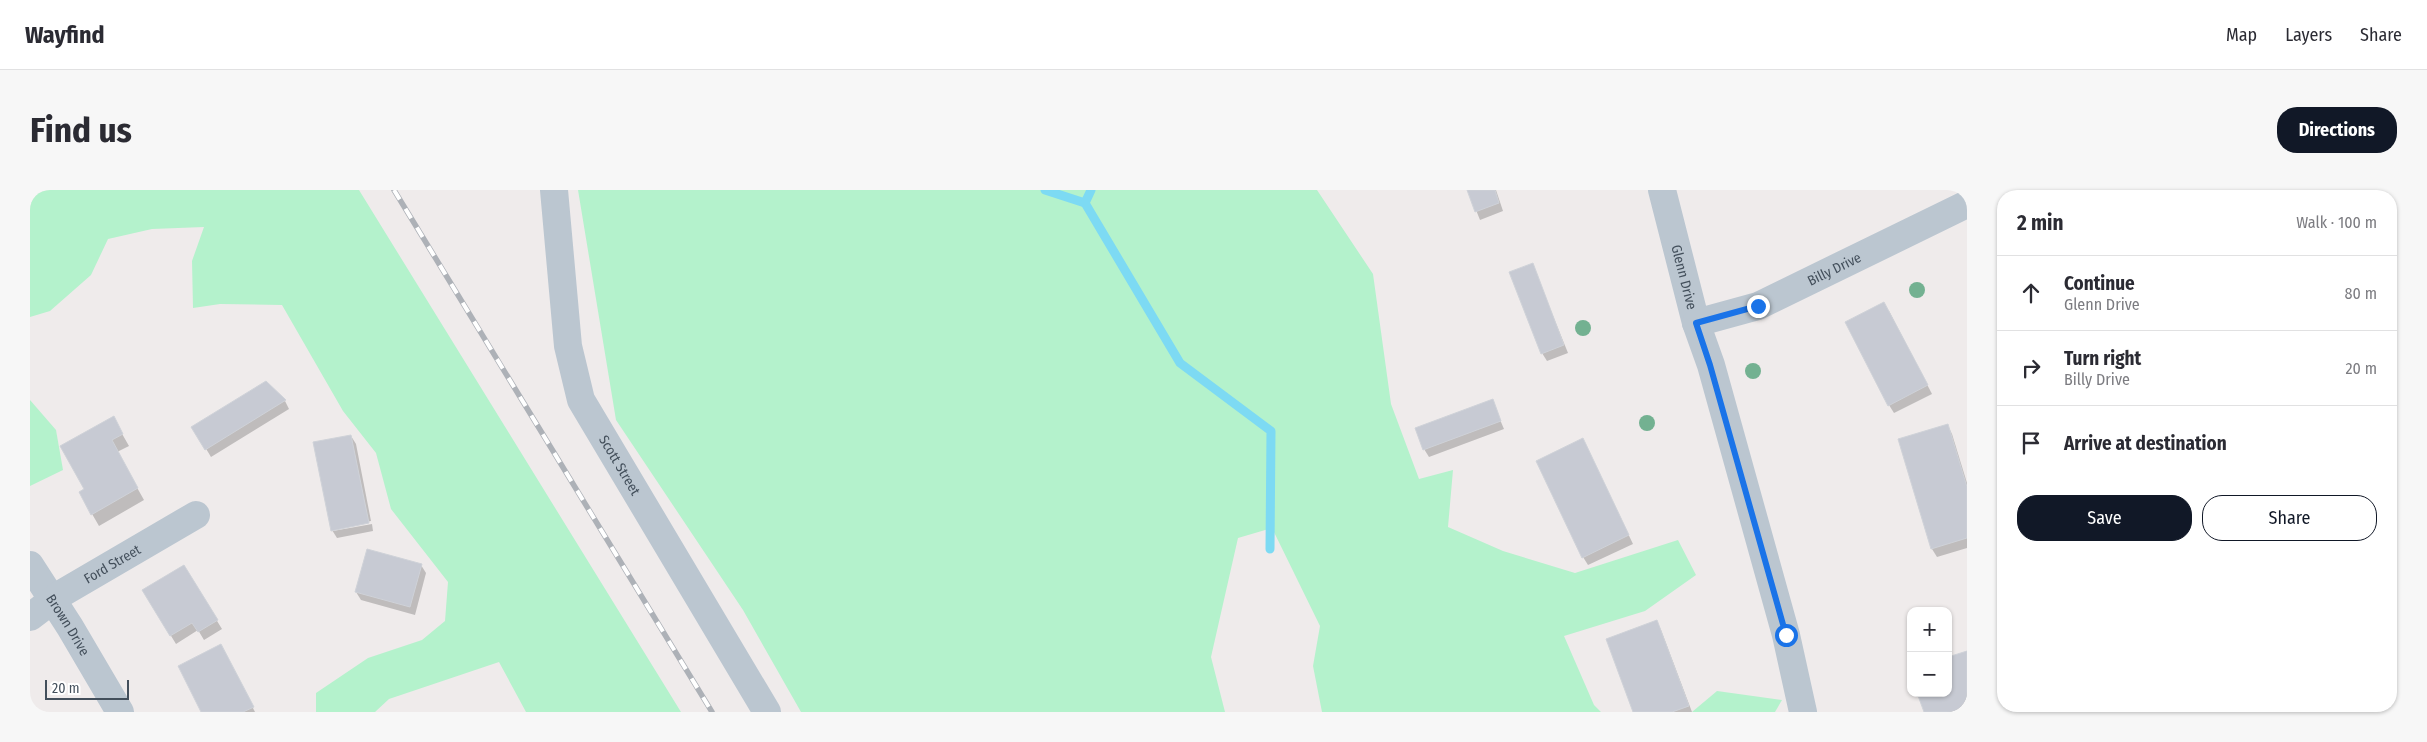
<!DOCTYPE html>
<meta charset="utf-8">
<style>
body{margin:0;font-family:"Fira Sans Condensed",sans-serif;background:#f7f7f7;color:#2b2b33}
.controls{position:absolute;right:15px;bottom:15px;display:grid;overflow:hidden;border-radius:10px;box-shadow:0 1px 4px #0004}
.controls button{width:45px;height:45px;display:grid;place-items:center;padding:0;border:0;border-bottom:1px solid #e1e1e2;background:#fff;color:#2b2b33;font:25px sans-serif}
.scale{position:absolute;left:15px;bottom:12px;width:84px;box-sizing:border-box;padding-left:5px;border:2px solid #434f5b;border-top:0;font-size:14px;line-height:18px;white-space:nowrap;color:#434f5b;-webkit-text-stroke:4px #fff;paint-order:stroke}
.stop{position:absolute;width:15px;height:15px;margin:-11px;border:4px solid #1a73e8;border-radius:50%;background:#fff}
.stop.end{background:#1a73e8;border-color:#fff;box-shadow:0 1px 5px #0008}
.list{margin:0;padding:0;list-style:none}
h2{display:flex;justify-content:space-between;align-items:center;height:65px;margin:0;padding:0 20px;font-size:21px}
h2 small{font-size:16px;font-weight:400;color:#7c7c81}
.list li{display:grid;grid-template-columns:32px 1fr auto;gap:15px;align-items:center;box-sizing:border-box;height:75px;padding:0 20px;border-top:1px solid #e1e1e2}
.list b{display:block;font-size:19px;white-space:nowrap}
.list p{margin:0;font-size:16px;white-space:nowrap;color:#7c7c81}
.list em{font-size:16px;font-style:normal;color:#7c7c81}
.actions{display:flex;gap:10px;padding:15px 20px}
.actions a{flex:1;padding:11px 0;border:1px solid #111827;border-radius:20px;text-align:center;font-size:18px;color:#111827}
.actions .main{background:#111827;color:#fff}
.icon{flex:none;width:28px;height:28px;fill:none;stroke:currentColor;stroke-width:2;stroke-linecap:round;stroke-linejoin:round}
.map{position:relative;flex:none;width:1937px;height:522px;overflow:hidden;border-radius:20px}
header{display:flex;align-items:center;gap:30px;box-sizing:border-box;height:70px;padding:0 25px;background:#fff;border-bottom:1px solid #e1e1e2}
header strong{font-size:24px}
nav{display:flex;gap:28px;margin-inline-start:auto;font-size:18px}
.intro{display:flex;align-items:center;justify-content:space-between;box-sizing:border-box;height:120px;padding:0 30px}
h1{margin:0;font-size:35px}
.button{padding:12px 22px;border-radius:20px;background:#111827;color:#fff;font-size:18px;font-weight:700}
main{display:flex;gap:30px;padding:0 30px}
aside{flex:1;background:#fff;border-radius:20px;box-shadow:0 1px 4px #0004}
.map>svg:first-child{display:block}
</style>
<header>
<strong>Wayfind</strong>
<nav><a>Map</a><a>Layers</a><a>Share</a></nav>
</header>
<div class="intro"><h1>Find us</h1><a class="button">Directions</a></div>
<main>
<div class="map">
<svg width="1937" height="522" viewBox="0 0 1937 522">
<rect width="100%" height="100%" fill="#efebeb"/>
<g fill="#b4f2cc">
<polygon points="0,0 329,0 651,522 496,522 469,472 359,509 345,522 286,522 286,503 338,468 392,450 415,431 418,392 361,319 346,263 313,221 252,115 190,114 163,118 162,71 174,37 122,39 78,49 61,85 20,121 0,127"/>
<polygon points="548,0 1287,0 1343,84 1361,214 1389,289 1423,280 1418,337 1473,361 1545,383 1648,350 1666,385 1615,421 1534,446 1564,515 1571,522 1292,522 1283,476 1290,436 1242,338 1208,348 1181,467 1195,522 771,522 713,420 586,230"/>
<polygon points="0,210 26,240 33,280 0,296"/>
<polygon points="1687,501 1752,510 1745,522 1662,522"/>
</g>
<g fill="#0003">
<polygon points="1438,0 1466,0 1473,21 1450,30"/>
<polygon points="1502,74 1538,163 1517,171 1512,163"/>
<polygon points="1859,121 1902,204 1864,223 1859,215"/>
<polygon points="255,211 259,219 181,267 163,237"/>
<polygon points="1462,211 1474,239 1399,267 1394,259"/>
<polygon points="83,228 99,256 87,262 114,310 69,336 50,303 56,299"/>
<polygon points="1918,236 1922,244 1937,293 1937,358 1907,367 1902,359 1869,250"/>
<polygon points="321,246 326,254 341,331 303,339 303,341 342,334 343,341 307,348 302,340"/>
<polygon points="1557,258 1603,354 1558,375 1553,367"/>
<polygon points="391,375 396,383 385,425 331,410 326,402"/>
<polygon points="153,376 192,439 174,450 168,440 146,454 113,400"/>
<polygon points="1627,432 1631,440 1662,522 1605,522"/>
<polygon points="1937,462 1937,522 1895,522 1918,503"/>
<polygon points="195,464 225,522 173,522"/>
</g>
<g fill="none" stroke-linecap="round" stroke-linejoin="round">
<g stroke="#7ddaf3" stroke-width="9">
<polyline points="1015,0 1055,13"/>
<polyline points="1061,0 1055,13 1150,173 1241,241 1240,359"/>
</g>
</g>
<g fill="#c7cad3" stroke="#cfd2d8">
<polygon points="1437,0 1465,0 1469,13 1445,22"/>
<polygon points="1503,73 1534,155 1511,164 1479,82"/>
<polygon points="1854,112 1898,195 1858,216 1815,132"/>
<polygon points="236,191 256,210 175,260 161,237"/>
<polygon points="1463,209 1471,231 1393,260 1385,238"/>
<polygon points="84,226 93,244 82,250 108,298 61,325 49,302 54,299 30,256"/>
<polygon points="1918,234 1937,297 1937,348 1901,359 1868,249"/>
<polygon points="321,245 339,333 301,341 283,252"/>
<polygon points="1553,248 1599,345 1552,368 1506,271"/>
<polygon points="337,359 392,374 380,417 325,402"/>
<polygon points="154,375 188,430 168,442 162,433 140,446 112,400"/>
<polygon points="1627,430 1659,516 1642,522 1603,522 1576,449"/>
<polygon points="191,454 224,517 213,522 171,522 148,476"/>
<polygon points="1937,461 1937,517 1923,522 1894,522 1887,503 1918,503 1918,467"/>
</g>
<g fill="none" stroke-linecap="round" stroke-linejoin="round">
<g stroke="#bbc6d0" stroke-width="28">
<path id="s1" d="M 524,0 L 538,156 L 551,210 L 737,522"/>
<path id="s2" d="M 1632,0 L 1666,133 L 1681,175 L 1756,445 L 1773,522"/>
<path id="s3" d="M 1666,133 L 1728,116 L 1937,14"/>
<path id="s4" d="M 0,375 L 40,437 L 90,522"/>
<path id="s5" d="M 0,427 L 29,405 L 166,325"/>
</g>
<g stroke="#adb1b7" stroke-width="5.5">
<polyline id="rail" points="364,0 682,522"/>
</g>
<use href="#rail" stroke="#fff" stroke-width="4" stroke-dasharray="11" stroke-linecap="butt"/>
</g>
<g fill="#73b191">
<circle cx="1887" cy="100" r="8"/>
<circle cx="1553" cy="138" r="8"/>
<circle cx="1723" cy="181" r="8"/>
<circle cx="1617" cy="233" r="8"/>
</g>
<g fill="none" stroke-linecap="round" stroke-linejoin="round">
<polyline stroke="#1a73e8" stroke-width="6" points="1728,116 1666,133 1680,175 1756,445"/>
</g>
<g text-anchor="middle" stroke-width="5" stroke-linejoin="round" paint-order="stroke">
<g font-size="14" fill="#434f5b" stroke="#fff">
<text dy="5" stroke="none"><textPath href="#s3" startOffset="149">Billy Drive</textPath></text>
<text dy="5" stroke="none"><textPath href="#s2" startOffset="90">Glenn Drive</textPath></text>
<text dy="5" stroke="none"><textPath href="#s1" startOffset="288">Scott Street</textPath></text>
<text dy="5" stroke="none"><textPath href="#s5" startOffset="98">Ford Street</textPath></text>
<text dy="5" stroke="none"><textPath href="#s4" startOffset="71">Brown Drive</textPath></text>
</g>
</g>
</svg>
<div class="controls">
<button>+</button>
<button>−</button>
</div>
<div class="scale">20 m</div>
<div class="stop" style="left:1756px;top:445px"></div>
<div class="stop end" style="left:1728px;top:116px"></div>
</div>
<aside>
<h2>2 min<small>Walk · 100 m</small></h2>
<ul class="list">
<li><svg class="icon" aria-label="ahead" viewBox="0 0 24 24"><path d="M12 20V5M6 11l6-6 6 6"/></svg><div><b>Continue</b><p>Glenn Drive</p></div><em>80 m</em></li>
<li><svg class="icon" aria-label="right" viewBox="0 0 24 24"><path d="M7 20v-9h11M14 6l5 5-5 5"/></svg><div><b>Turn right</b><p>Billy Drive</p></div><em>20 m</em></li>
<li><svg class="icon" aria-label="arrive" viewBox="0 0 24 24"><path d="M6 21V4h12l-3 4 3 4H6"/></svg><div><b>Arrive at destination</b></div></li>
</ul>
<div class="actions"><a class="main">Save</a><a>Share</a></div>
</aside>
</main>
